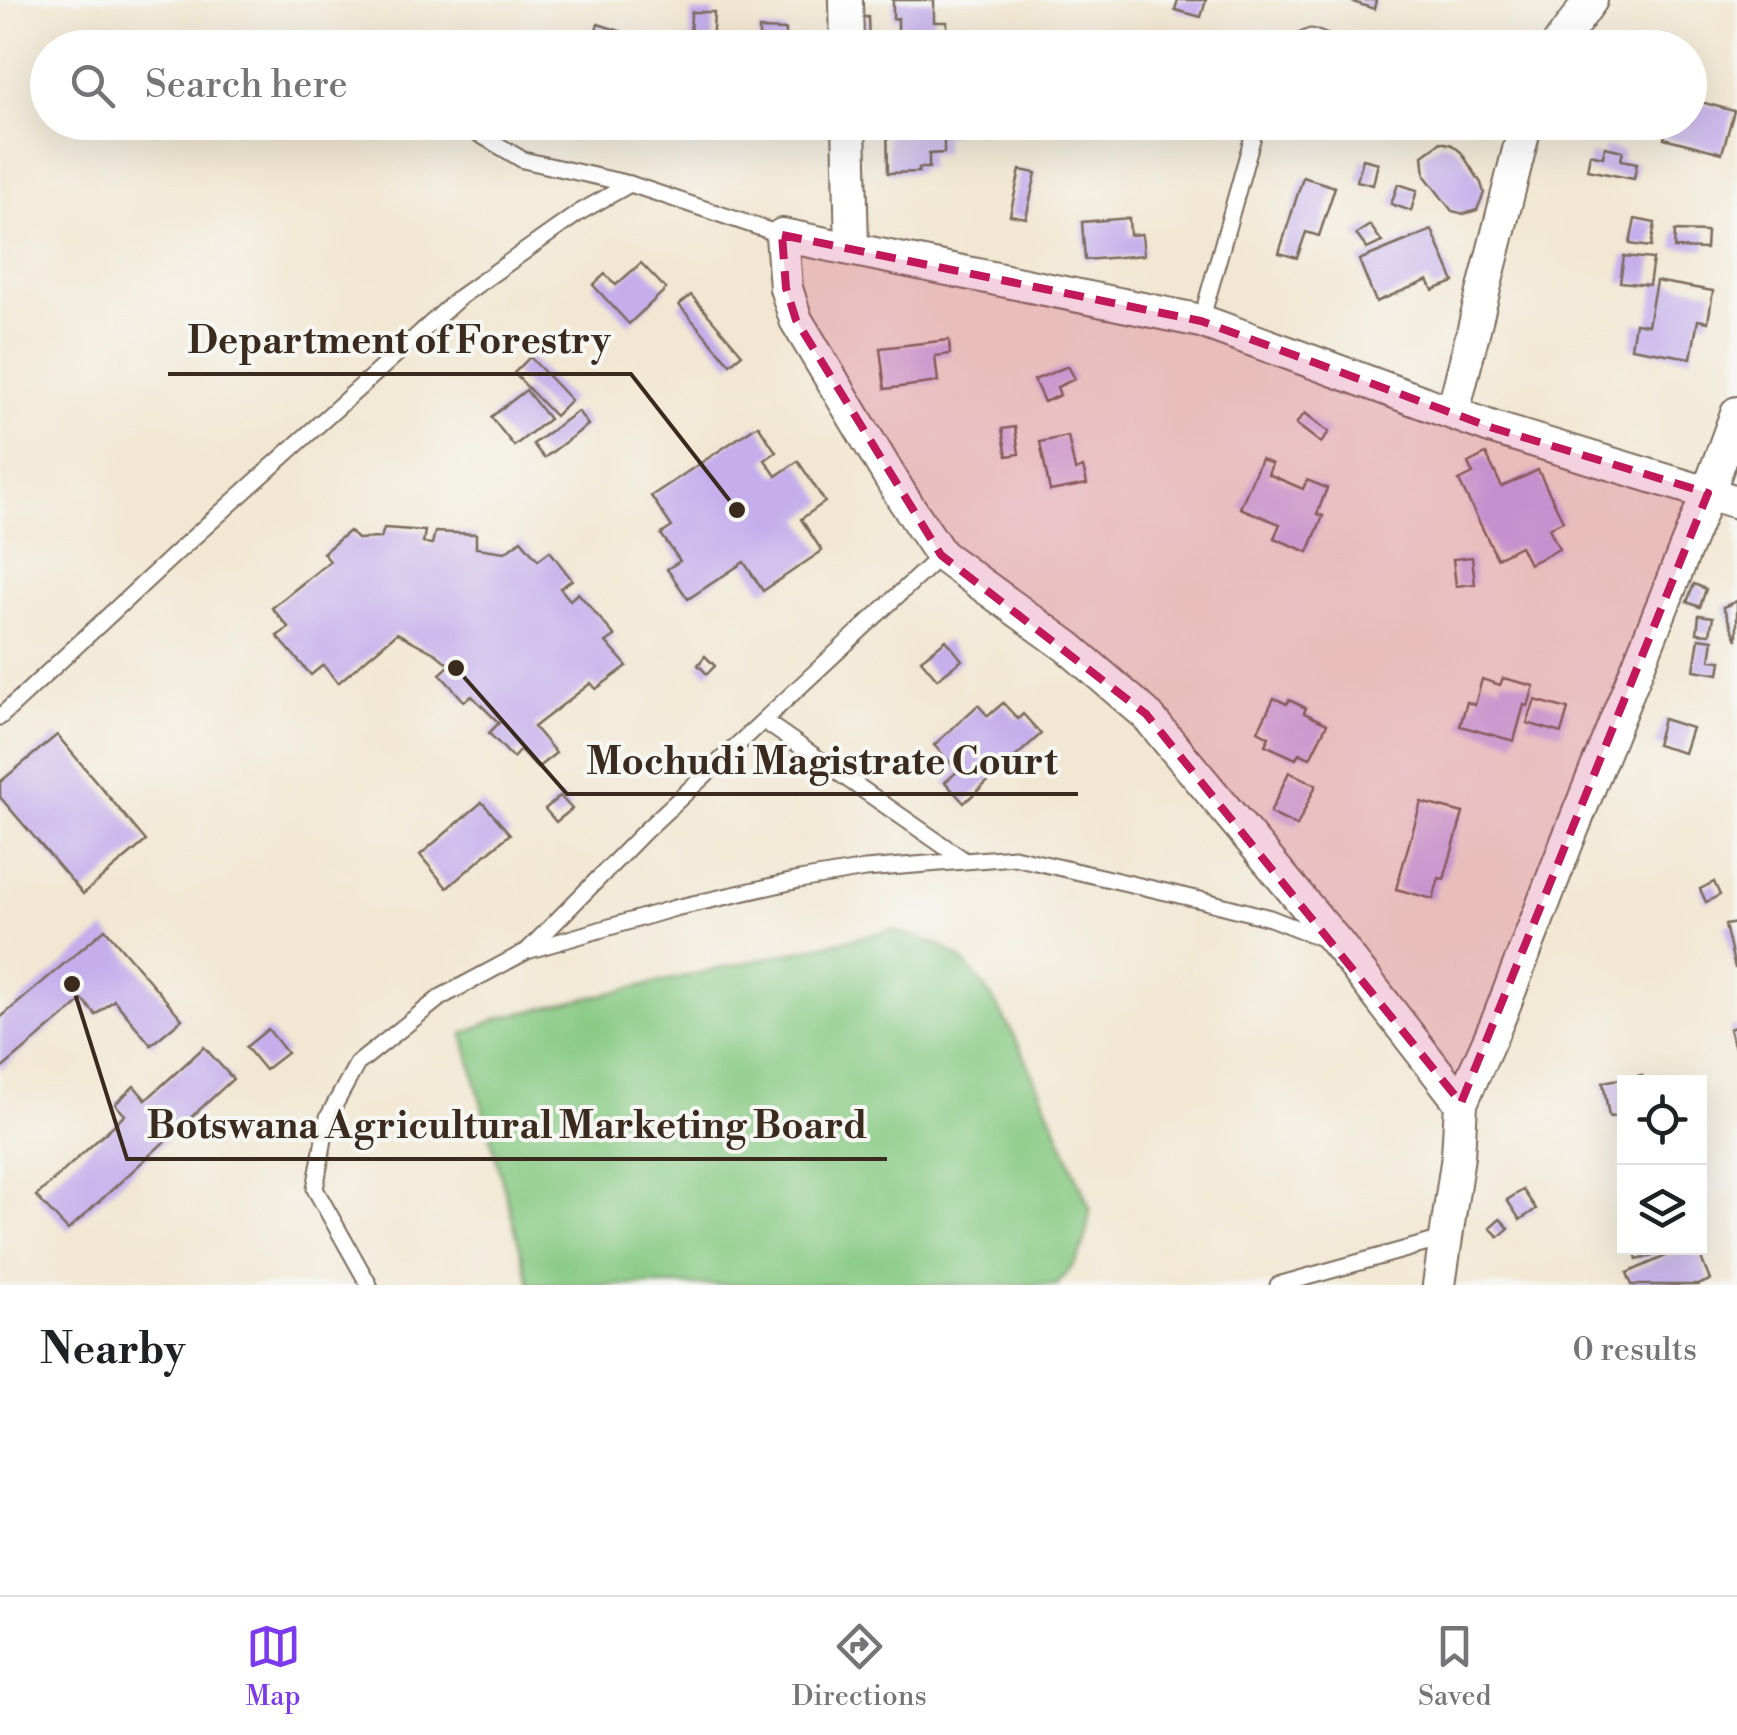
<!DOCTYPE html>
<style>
body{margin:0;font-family:"Libre Bodoni",serif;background:#f6f6f6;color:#202124}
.controls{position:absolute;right:30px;bottom:30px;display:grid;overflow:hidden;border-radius:0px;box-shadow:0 10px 40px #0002}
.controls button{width:90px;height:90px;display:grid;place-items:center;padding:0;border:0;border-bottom:2px solid #e0e0e0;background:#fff;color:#202124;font:50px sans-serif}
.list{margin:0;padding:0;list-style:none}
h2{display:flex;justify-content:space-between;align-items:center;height:130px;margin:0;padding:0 40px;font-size:42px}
h2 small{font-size:32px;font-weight:400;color:#757577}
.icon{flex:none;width:55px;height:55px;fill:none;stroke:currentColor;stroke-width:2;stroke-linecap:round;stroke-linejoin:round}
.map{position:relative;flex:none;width:1737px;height:1285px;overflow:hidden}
.search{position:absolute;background:#fff;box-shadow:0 10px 40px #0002;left:30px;right:30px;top:30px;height:110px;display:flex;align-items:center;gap:25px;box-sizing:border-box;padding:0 35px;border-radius:55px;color:#757577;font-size:38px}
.sheet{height:310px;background:#fff}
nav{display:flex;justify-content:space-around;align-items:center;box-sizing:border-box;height:140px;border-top:2px solid #e0e0e0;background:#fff;font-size:28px;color:#757577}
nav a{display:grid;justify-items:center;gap:5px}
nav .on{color:#7c3aed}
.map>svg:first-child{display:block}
</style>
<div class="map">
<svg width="1737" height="1285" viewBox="0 0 1737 1285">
<rect width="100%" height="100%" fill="#f6f6f2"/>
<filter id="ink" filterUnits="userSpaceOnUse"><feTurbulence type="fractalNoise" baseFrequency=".01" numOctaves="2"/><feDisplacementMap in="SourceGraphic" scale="20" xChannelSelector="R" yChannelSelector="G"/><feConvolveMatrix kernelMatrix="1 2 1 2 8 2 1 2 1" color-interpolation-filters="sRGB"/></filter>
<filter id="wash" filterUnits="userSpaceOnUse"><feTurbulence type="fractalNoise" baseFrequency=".0048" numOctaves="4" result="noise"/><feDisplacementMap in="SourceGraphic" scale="40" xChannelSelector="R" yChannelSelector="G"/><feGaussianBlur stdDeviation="2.25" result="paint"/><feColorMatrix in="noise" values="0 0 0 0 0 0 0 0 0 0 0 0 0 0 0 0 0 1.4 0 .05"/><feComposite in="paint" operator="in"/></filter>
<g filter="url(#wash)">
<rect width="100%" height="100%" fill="#f2e7d2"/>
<path fill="#86c982" stroke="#607a50" stroke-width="2.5" d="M 891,930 C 908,936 928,939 943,947 C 1004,977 1061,1144 1090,1208 C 1086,1245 1082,1257 1057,1285 L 530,1285 L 463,1034 L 499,1018 Z"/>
<g id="blocks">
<g fill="#c5aeeb">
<polygon points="893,0 934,0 934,22 947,22 948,48 903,48 903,35 898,35 898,18 893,19"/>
<polygon points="1178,0 1206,0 1201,17 1175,10"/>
<polygon points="1347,0 1376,0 1374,9"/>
<polygon points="691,12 714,12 712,46 690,46"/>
<polygon points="849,17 868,17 869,44 889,44 889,48 850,48"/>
<polygon points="598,24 655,42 653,48 590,48"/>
<polygon points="759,29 786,30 786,47 759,47"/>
<polygon points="818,35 835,35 836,48 818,48"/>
<polygon points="1690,99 1734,111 1722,153 1664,138 1668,122 1690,122"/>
<polygon points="691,122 712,122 712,136 691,137"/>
<polygon points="734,122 795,122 795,127 735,132"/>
<polygon points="887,122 949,122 950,136 944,136 944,153 929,154 929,168 919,168 919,172 888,173"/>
<polygon points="1441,142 1452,145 1461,152 1481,183 1484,193 1477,210 1464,214 1452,211 1425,176 1423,155"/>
<polygon points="1605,147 1623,151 1621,160 1637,163 1634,179 1587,170 1590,154 1603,157"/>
<polygon points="1363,159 1378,163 1373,185 1357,181"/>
<polygon points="1020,170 1036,173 1026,218 1010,215"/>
<polygon points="1303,177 1335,187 1319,236 1306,232 1297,258 1279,253"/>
<polygon points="1398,184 1417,190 1411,211 1391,204"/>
<polygon points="1129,218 1130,235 1142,234 1144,255 1085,260 1082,222"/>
<polygon points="1635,219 1655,223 1651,247 1630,244"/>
<polygon points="1370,225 1382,242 1367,249 1356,234"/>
<polygon points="1432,230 1454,282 1433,290 1428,280 1376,302 1359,260"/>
<polygon points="1675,231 1707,232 1706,249 1674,248"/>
<polygon points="1624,256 1653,259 1649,285 1620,282"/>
<polygon points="641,263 666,289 629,324 593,285 605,274 616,285"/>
<polygon points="1656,281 1713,291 1708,322 1698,320 1691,358 1631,348 1635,323 1648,325"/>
<polygon points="691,295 742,354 730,364 679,305"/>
<polygon points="949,340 950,354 935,356 938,382 885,389 880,348"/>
<polygon points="530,357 571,400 555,416 514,373"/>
<polygon points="1068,366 1075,379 1057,387 1060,395 1044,402 1034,380"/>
<polygon points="526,390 549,419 514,446 491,417"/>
<polygon points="578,411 588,425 544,458 533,444"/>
<polygon points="1305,413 1329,432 1321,443 1296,424"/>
<polygon points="758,425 776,452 765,460 776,476 798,461 825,502 801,519 822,551 763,591 744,562 688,599 667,569 680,561 661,534 672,527 651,496"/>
<polygon points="1015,427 1019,454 1007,456 1002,429"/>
<polygon points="1068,436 1075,470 1083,467 1087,484 1050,491 1040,442"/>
<polygon points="1486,454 1502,487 1538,470 1563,521 1549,528 1559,549 1529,564 1520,546 1497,558 1459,481 1473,474 1468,463"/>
<polygon points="1261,459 1272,464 1268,474 1303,489 1307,480 1327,488 1317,514 1323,516 1308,552 1274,538 1280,524 1240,508"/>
<polygon points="384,528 425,531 423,543 432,544 435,532 476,534 476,548 505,552 521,540 538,560 550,551 572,580 560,588 570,600 578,593 615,636 606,642 627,666 596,689 591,683 534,727 556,753 537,768 520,750 513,758 489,733 499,723 472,696 464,701 440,674 450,665 436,654 397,633 338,683 323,665 311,675 277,636 289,628 272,608 330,561 323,553 349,531 357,539 381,538"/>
<polygon points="1472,557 1475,584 1456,586 1453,559"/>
<polygon points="1694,584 1706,589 1700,607 1687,602"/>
<polygon points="1737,601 1737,640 1723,607"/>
<polygon points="1699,615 1713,617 1710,634 1697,633"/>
<polygon points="1699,638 1713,640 1710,660 1721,661 1719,674 1694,670"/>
<polygon points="946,640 962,660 937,679 921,660"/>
<polygon points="705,656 715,666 707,674 698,665"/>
<polygon points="1503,678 1534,686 1528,706 1524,705 1514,741 1460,726 1467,702 1475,705 1482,679 1500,685"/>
<polygon points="1274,698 1287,704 1289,700 1306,708 1304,713 1327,724 1310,758 1299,753 1296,759 1265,745 1269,737 1258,731"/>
<polygon points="1535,700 1568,709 1561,733 1527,723"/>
<polygon points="1003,703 1018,719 1023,714 1041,734 964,803 945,782 958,771 934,745 978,705 988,716"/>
<polygon points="1663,719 1692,728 1684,753 1656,745"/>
<polygon points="57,735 146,841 83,894 0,797 0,782"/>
<polygon points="1289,772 1316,785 1297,826 1270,813"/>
<polygon points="560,796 572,809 556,822 545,809"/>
<polygon points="482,802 510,834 447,888 420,855"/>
<polygon points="1421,802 1463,813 1444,879 1439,878 1433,899 1396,889"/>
<polygon points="1714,882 1720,895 1706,902 1700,889"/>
<polygon points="1737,923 1737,968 1735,968 1725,925"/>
<polygon points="105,929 182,1019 151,1045 114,1000 96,1015 83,1000 0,1070 0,1018"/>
<polygon points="1737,1026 1737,1051 1736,1051 1729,1029"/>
<polygon points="268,1029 287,1053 265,1070 246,1047"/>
<polygon points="204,1047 233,1079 68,1230 36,1196 125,1115 115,1104 134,1086 146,1100"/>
<polygon points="1642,1075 1643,1082 1624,1082 1623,1148 1617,1116 1609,1117 1603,1082"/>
<polygon points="1523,1190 1536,1209 1520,1220 1507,1200"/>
<polygon points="1500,1219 1509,1228 1499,1237 1490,1228"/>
<polygon points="1634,1248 1662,1248 1664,1253 1637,1260"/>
<polygon points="1684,1248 1697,1248 1710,1280 1698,1285 1632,1285 1627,1273"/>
</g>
</g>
</g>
<g filter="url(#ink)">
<use href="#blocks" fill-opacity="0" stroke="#7b6c5d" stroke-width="2.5"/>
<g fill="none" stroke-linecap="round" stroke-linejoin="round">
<g stroke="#7b6c5d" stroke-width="19">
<g id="service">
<polyline points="1285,48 1311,37 1341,48"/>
<polyline points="459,122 523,160 630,184 782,235"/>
<polyline points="1201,321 1257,122"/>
<polyline points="0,717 176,553 460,297 580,212 630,184"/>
<polyline points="764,721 964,860"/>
<polyline points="529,949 646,830 941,555"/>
<polyline points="369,1285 315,1189 328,1117 357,1064 441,997 527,951 675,908 799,880 865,869 1014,857 1205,901 1270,918 1324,939"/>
<polyline points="1278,1285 1446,1238"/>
</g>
</g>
<g stroke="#7b6c5d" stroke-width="36">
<g id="minor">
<polyline points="846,0 847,48"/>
<polyline points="1556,48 1591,0"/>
<polyline points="849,122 852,249"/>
<polyline points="1453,412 1526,122"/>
<polyline points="1461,1103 1338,944 1146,714 1068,647 941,555 902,497 796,320 786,288 782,235 1201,321 1493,428 1737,502"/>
<polyline points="1439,1285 1458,1156 1461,1103 1499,1018 1567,842 1708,493 1737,413"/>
</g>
</g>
<use href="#service" stroke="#fff" stroke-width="15"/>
<use href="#minor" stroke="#fff" stroke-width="32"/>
</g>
</g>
<path fill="#c2185b" fill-opacity="0.2" stroke="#c2185b" stroke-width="8" stroke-dasharray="20 12" stroke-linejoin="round" d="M 782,235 L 1201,321 L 1493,428 L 1708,493 L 1461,1103 L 1146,714 L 941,555 L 796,320 L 786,288 Z"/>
<path fill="none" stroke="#3b2a1e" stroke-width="4" d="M737 510L631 374H168M456 668L567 794H1078M72 984L127 1159H887"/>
<g fill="#3b2a1e" stroke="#f6f6f2" stroke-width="4">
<circle cx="737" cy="510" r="10"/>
<circle cx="456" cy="668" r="10"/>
<circle cx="72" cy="984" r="10"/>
</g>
<g font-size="38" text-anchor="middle" font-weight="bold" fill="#3b2a1e" stroke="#f6f6f2" stroke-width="8" stroke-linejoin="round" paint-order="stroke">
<text x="399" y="353">Department of Forestry</text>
<text x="822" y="774">Mochudi Magistrate Court</text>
<text x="507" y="1138">Botswana Agricultural Marketing Board</text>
</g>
</svg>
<div class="controls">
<button><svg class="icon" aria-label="locate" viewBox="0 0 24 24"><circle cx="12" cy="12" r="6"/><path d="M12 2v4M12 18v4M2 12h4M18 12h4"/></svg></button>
<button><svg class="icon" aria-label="layers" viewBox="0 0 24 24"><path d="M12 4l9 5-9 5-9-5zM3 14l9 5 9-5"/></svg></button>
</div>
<div class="search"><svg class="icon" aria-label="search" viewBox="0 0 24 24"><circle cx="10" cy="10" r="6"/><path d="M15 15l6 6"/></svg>Search here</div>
</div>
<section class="sheet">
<h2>Nearby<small>0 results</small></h2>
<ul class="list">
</ul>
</section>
<nav>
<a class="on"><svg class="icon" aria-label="map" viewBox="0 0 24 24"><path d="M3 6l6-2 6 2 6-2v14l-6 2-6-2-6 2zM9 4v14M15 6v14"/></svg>Map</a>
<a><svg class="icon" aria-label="directions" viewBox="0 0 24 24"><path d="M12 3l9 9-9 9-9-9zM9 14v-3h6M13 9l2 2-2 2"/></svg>Directions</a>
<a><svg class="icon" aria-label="saved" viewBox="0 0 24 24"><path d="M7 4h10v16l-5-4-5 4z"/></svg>Saved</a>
</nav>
